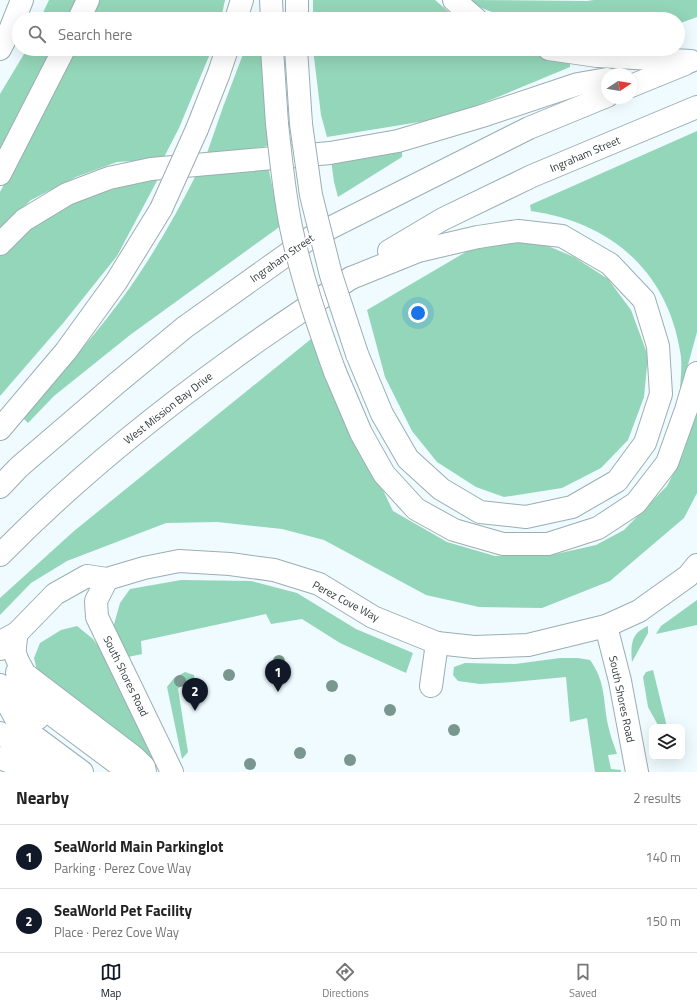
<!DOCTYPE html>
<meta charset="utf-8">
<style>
body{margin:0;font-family:"Titillium Web",sans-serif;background:#f6f6f6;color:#222}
.controls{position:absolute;right:12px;bottom:12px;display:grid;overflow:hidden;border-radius:8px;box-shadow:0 4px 16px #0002}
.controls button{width:36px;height:36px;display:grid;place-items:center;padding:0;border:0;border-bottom:1px solid #e0e0e0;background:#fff;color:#222;font:20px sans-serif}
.compass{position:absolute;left:601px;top:68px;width:36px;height:36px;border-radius:50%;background:#fff;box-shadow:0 4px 16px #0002;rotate:78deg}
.you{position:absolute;left:418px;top:313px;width:14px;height:14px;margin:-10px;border:3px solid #fff;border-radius:50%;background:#1a73e8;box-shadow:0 0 0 6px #1a73e833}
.badge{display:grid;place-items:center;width:26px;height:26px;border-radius:50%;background:#111827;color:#fff;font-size:13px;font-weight:700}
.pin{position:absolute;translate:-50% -33px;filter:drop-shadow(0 1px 2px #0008)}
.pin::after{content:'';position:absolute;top:21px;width:14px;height:12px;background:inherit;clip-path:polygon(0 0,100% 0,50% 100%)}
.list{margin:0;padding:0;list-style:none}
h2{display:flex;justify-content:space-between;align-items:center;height:52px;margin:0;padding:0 16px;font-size:17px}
h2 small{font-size:13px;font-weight:400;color:#767676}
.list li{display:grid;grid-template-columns:26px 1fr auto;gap:12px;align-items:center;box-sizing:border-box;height:64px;padding:0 16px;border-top:1px solid #e0e0e0}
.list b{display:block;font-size:15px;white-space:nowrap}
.list p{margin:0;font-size:13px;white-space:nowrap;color:#767676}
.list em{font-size:13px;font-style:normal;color:#767676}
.icon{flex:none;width:22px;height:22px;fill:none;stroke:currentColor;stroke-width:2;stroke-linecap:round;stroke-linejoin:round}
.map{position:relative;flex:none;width:697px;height:772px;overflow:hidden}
.search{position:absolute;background:#fff;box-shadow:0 4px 16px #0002;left:12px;right:12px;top:12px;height:44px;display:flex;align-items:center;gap:10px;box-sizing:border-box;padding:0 14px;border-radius:22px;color:#767676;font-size:15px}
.sheet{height:180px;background:#fff}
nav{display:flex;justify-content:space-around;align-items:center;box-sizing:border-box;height:56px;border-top:1px solid #e0e0e0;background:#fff;font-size:11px;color:#767676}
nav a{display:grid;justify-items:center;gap:2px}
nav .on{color:#111827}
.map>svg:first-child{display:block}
</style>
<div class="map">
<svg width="697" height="772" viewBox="0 0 697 772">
<rect width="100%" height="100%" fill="#effbfe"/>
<g fill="#94d6b9">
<polygon points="49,0 78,0 68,19 40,19"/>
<polygon points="100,0 225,0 221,19 91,19"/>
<polygon points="313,0 435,0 457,19 313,19"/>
<polygon points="470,0 587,1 594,0 697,0 697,17 678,24 678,19 509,19 477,6"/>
<polygon points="27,49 53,49 0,152 0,94"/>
<polygon points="77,49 212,49 179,128 163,159 117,162 76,177 31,200 0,228 0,192"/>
<polygon points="245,49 263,49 265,64 265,112 268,146 206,156 223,107"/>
<polygon points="313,49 519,49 548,56 570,58 570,67 498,97 444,118 327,137 321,115"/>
<path d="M 697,131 L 697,332 L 680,394 C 680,380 683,364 680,351 C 667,270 609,222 531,211 L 530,205 Z"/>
<polygon points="402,149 402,157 338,197 334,182 331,160"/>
<path d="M 268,166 L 277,209 L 282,225 L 130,335 L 54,396 L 28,423 L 22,417 C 48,384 78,355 104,322 C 142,275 172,223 199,169 Z"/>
<polygon points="158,179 117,256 64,322 0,396 0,256 23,232 64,205 123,186"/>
<polygon points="516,241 536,241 574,257 608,279 631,310 648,356 644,397 628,440 601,468 562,488 504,497 476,487 437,462 412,431 385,377 367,310 476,246"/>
<polygon points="311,339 393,511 447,542 495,556 556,554 596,545 624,530 667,486 683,454 697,408 697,493 684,518 610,581 542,608 479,607 426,595 324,540 282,529 217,522 166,523 67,561 31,583 0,615 0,598 74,531"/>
<polygon points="181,580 251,581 297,593 356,629 413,653 406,673 340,643 302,619 271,624 266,614 141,641 142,654 128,657 113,628 120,603 130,589"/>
<polygon points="697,600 697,625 656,634 661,626"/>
<polygon points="77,626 93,639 112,664 160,764 157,767 152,766 38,675 34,658 40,643 61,630"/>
<path d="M 648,626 L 648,633 L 632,662 C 631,645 630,634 648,626 Z"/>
<path d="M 560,658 L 578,658 L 590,660 C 606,682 603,701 608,725 C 610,735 614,745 617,754 L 608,755 L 611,769 L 621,770 L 621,772 L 595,772 L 587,718 L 570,722 L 566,677 L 513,682 L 480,684 L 458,681 L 453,675 L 454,667 L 465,663 L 515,664 Z"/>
<polygon points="653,670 667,727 659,727 648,707 643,677 646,672"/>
<polygon points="185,672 194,675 195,682 182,685 178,689 188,752 182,759 167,687 174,678"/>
</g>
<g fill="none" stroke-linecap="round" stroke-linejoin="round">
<g stroke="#9baeb3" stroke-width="24">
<g id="minor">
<polyline points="0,49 10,30 22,0"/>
<polyline points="107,579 96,601 97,617 172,772"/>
<polyline points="606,626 620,681 637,772"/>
<path d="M 17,633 C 13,653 14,656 25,674 L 134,757 L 144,767 L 145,772"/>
<polyline points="0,649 6,639 17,633 55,594 87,576 107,579 144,568 179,561 230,564 274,570 319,584 373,617 437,643 474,647 528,645 606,626 639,611 688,576 697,565"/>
<polyline points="17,672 18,680 35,702 129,772"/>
<polyline points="0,685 17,703 38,718"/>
<polyline points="431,686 437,643"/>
<polyline points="4,697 20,726 82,772"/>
<polyline points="0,733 57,772"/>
<polyline points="0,758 26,768 32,772"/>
</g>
</g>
<g stroke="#9baeb3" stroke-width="24">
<g id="major">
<polyline points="271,0 272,19"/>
<polyline points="454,0 476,19"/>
<polyline points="79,19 88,0"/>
<polyline points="236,19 242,0"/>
<polyline points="297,19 297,0"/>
<polyline points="272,49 277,124"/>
<polyline points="296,49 301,124"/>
<polyline points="549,49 597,56 691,61"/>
<polyline points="631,86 685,64"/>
<polyline points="197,129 219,73 227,49"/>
<polyline points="0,174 64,49"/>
<polyline points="0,244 24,220 67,194 109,178 151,169 330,153 398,141 482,116 578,84 607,79"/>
<polyline points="389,251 443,219 532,176 697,107"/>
<polyline points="351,278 418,251 478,237 518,231 562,236 610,264 644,300 658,346 661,394 645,443 617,481 572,507 526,517 480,512 441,489 408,459 382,414 357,354"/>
<polyline points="335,372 361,433 384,474 416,509 454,530 503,544 548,544 598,528 636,503 667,463 686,410 697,373"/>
<polyline points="0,429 66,351 116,282 161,209"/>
<polyline points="0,487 19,467 117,383 185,327 310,238 529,128 607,96"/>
<path d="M 0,555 C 71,483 149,419 231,360 C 270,331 311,305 351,278"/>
</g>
</g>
<use href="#minor" stroke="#fff" stroke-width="22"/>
<use href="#major" stroke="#fff" stroke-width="22"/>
<g stroke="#9baeb3" stroke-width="24" stroke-linecap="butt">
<g id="major-bridge">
<path d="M 277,124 C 281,159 284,193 291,227 C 301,276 318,325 335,372"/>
<polyline points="301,124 311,195 331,275 357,354"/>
<polyline points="161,209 197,129"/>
</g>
</g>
<use href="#major-bridge" stroke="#fff" stroke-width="22"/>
</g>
<g fill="#7a978f">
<circle cx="279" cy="661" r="6"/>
<circle cx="229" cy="675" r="6"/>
<circle cx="180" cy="681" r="6"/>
<circle cx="332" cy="686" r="6"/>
<circle cx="390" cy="710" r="6"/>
<circle cx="454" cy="730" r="6"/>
<circle cx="300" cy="753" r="6"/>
<circle cx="350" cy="760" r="6"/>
<circle cx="250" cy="764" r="6"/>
</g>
<g text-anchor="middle" stroke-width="4" stroke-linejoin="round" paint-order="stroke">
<g font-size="11" fill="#323a3c" stroke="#fff">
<text transform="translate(585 154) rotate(-23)" y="4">Ingraham Street</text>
<text transform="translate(282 258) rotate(-35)" y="4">Ingraham Street</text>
<text transform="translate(168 408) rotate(-38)" y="4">West Mission Bay Drive</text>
<text transform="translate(346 601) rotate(28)" y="4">Perez Cove Way</text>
<text transform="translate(126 676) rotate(64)" y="4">South Shores Road</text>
<text transform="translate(622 699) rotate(78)" y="4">South Shores Road</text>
</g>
</g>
</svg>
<div class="controls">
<button><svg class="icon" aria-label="layers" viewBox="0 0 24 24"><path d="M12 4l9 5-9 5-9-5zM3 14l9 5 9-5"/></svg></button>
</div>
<svg class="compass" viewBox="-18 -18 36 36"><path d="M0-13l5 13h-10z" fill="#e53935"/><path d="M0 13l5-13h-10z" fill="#767676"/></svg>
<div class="you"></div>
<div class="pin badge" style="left:278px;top:692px">1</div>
<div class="pin badge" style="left:195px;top:711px">2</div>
<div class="search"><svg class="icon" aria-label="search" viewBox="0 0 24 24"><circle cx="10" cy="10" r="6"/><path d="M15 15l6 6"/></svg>Search here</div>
</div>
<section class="sheet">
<h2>Nearby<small>2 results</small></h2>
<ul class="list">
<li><span class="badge">1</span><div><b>SeaWorld Main Parkinglot</b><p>Parking · Perez Cove Way</p></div><em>140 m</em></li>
<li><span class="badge">2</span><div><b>SeaWorld Pet Facility</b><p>Place · Perez Cove Way</p></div><em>150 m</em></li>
</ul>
</section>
<nav>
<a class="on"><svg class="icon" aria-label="map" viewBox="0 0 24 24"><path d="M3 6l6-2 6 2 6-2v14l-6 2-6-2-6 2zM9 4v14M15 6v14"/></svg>Map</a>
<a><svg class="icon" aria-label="directions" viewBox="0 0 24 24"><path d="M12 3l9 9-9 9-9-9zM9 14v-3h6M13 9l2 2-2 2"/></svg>Directions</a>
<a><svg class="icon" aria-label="saved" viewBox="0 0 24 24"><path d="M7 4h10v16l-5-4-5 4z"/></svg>Saved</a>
</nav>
